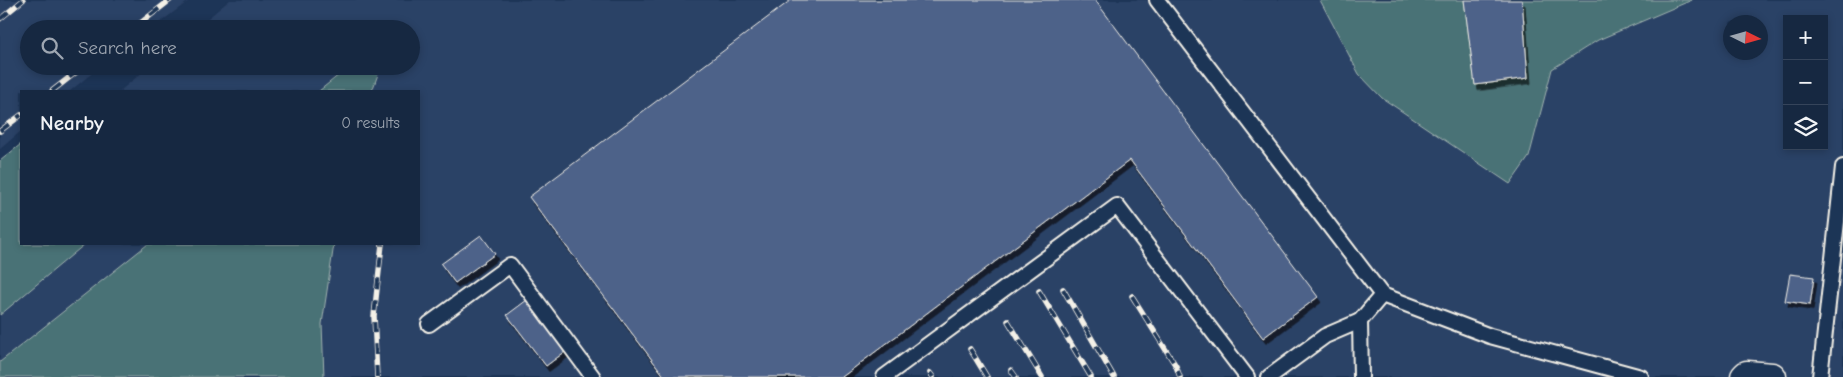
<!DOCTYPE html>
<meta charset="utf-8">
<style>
body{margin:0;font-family:"Comic Neue",sans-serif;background:#1f3048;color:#f1f3f6}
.controls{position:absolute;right:15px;top:15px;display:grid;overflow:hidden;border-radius:0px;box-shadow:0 2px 8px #0003}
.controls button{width:45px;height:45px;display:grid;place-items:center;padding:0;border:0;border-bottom:1px solid #35445a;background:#162841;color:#f1f3f6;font:25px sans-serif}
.compass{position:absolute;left:1723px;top:15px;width:45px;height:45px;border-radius:50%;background:#162841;box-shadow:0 2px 8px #0003;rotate:95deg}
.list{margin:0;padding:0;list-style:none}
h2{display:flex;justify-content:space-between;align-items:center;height:65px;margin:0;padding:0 20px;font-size:21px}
h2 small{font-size:16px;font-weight:400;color:#9ea6b1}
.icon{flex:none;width:28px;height:28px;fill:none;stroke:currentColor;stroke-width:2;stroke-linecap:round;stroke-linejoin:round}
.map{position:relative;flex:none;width:1843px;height:377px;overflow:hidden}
.search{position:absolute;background:#162841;box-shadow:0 2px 8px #0003;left:20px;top:20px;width:400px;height:55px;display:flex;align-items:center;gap:12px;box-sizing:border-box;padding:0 18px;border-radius:28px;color:#9ea6b1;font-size:19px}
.panel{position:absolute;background:#162841;box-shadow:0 2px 8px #0003;left:20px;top:90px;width:400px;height:155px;border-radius:0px}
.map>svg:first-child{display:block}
</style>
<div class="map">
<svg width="1843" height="377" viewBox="0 0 1843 377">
<defs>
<filter id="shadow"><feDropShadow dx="3" dy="5.5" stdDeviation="0" flood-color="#0009"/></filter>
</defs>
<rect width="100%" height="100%" fill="#1d3557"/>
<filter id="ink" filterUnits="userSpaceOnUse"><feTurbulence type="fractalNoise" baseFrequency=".02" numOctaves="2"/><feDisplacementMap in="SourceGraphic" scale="10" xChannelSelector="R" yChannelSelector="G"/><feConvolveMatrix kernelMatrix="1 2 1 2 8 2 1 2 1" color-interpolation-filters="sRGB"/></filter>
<g filter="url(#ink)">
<g fill="#2c4266" fill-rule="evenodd">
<polygon points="0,0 190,0 151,29 29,29 29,66 101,66 70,91 21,91 21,131 0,149"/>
<path d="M 230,0 L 1843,0 L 1843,377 L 0,377 L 0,191 L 21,244 L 419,244 L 419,91 L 120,91 L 150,66 L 411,66 L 411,29 L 195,29 ZM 1787,19 L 1824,19 L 1824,146 L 1787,146 ZM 1730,22 L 1760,22 L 1760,52 L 1730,52 Z"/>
</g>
<g fill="#4a7276" stroke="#9fb2af">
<polygon points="1320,0 1464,0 1475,85 1528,78 1522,0 1692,0 1598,40 1552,69 1529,157 1510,184 1382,98 1359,74"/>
<polygon points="350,66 381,66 372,91 319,91"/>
<polygon points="21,144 21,244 85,244 0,315 0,161"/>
<polygon points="148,244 334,244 322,324 324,377 0,377 0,362"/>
</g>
<g fill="#4e6289" stroke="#f4f1e8" filter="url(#shadow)">
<polygon points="791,0 1095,0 1318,297 1263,338 1130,160 842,377 665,377 529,197"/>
<polygon points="1464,0 1522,0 1528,78 1475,85"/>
<polygon points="481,235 495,254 455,283 441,264"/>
<polygon points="1790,274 1814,277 1810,305 1785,301"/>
<polygon points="527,300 566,351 546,366 507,315"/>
</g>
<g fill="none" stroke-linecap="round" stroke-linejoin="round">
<g stroke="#f4f1e8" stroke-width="18">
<g id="service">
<polyline points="1157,0 1382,295 1490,336 1641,377"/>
<polyline points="429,324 510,265 593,377"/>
<polyline points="884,377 1117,206 1247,377"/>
<polyline points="1269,377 1325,336 1360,321"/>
<polyline points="1361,377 1360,321 1382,295"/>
<polyline points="1820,377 1843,167"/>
</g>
</g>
<g stroke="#f4f1e8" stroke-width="31">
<polyline id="minor" points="1745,377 1747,375 1772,377"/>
</g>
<use href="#service" stroke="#1d3557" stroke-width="14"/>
<use href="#minor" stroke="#1d3557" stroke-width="28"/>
<g stroke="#f4f1e8" stroke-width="5.5">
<g id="rail">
<polyline points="0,19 23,0"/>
<polyline points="133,29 170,0"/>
<polyline points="52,91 84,66"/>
<polyline points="0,131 21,115"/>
<polyline points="1063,289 1114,377"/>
<polyline points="1039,291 1091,377"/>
<polyline points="1132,296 1176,366 1180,377"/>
<polyline points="1008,321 1042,377"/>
<polyline points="970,349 987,377"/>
<polyline points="1011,370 1016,377"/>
<polyline points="930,373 933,377"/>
<polyline points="377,377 374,316 382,244"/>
</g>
</g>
<use href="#rail" stroke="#1d3557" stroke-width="4" stroke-dasharray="11" stroke-linecap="butt"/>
</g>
</g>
</svg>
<div class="controls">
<button>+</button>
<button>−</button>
<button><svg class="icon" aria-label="layers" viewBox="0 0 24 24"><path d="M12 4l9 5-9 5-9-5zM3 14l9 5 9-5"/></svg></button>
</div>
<svg class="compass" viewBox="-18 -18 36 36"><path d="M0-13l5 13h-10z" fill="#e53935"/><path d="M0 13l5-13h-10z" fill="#9ea6b1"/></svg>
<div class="search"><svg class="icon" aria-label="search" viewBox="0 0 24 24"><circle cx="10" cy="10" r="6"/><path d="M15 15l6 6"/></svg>Search here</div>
<section class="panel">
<h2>Nearby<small>0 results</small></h2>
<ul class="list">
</ul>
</section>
</div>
